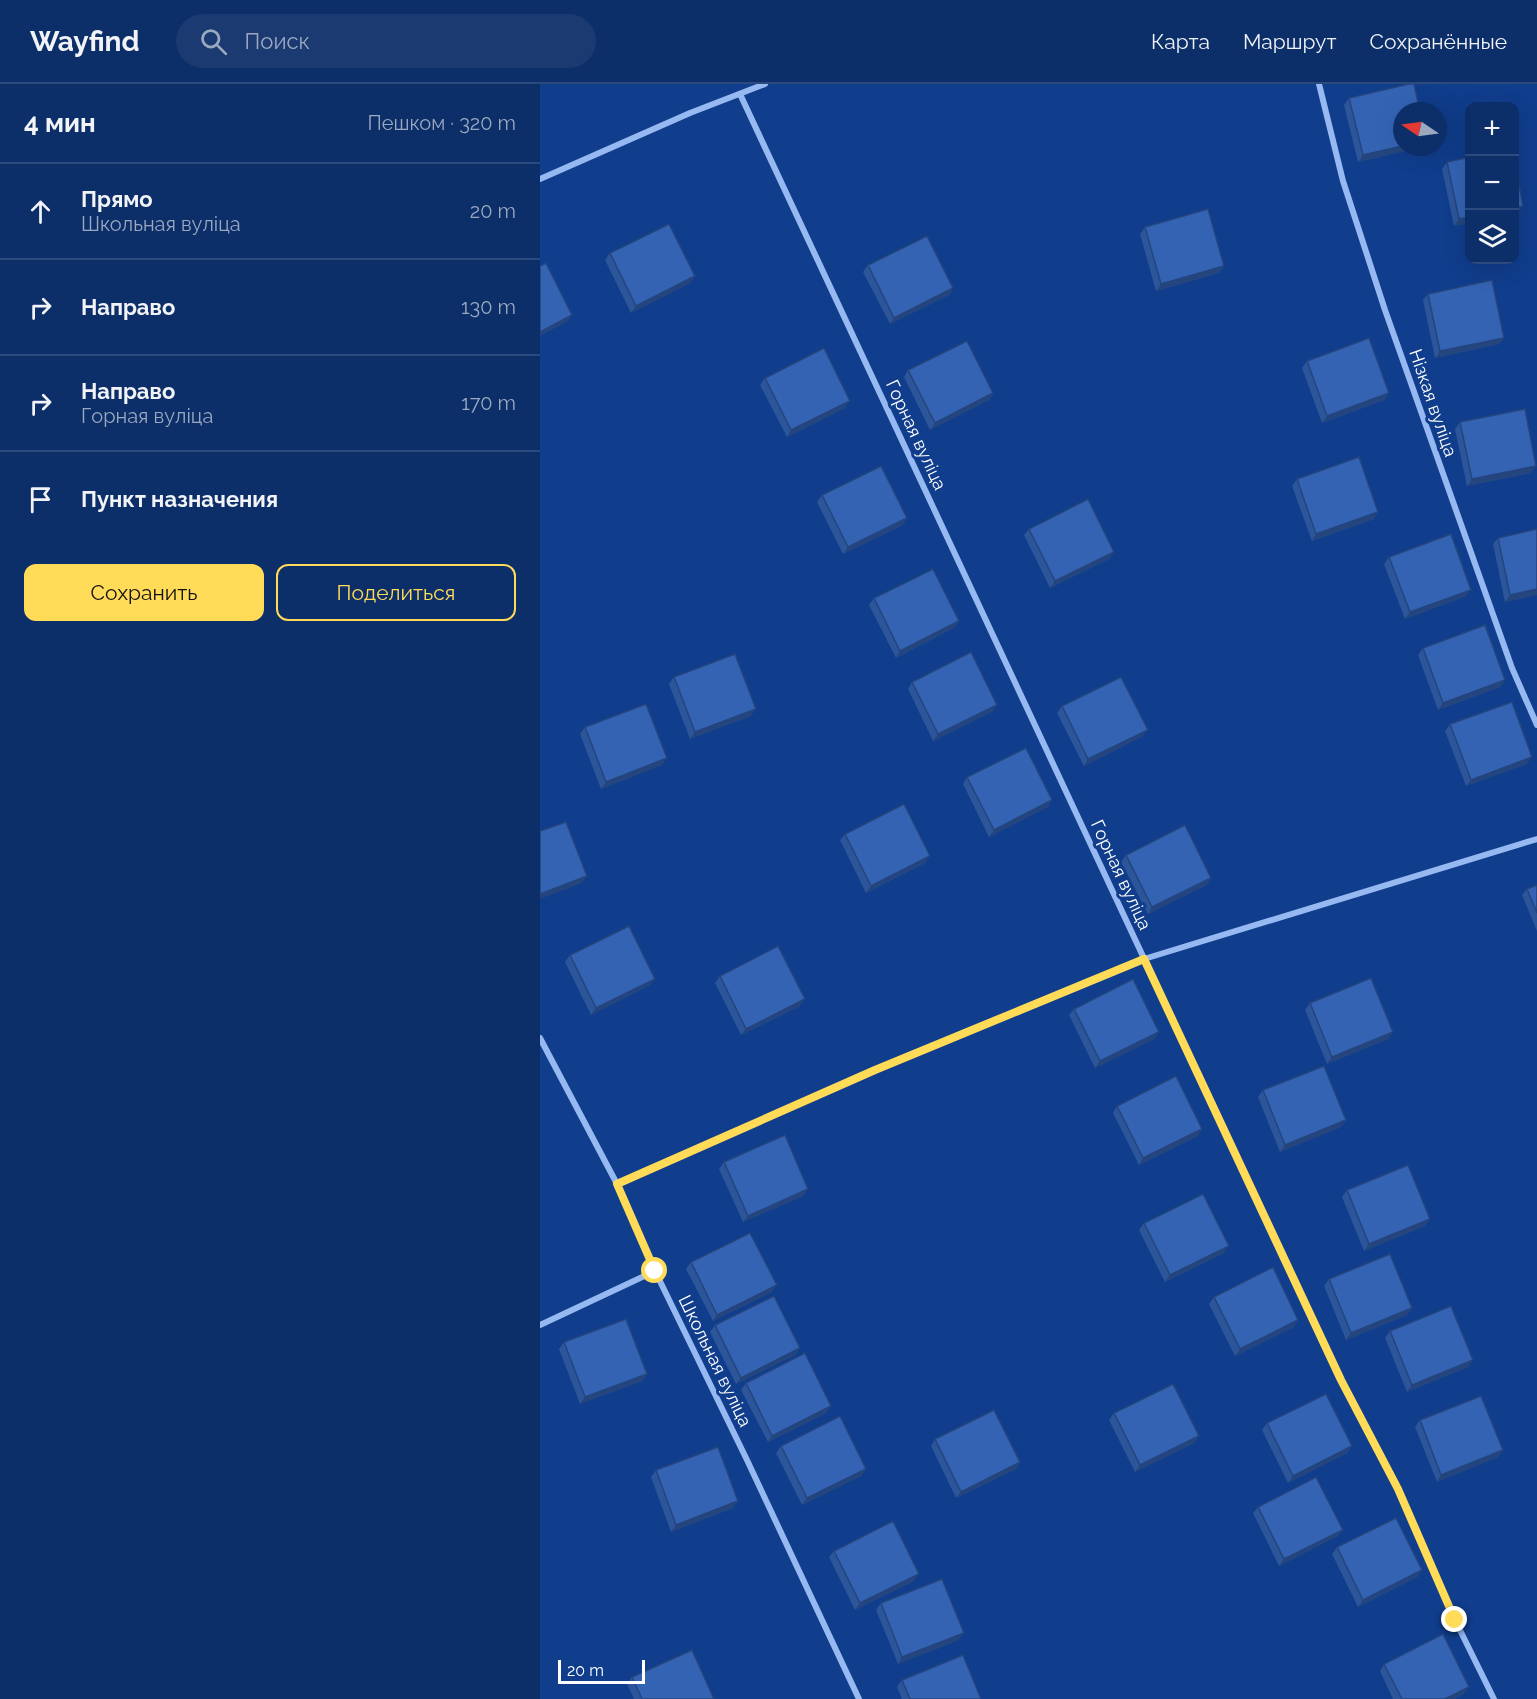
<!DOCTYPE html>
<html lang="ru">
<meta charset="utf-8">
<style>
body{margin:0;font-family:Raleway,sans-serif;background:#1a3a71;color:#f1f3f6}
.controls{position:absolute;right:18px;top:18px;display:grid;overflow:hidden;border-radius:12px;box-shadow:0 6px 24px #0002}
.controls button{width:54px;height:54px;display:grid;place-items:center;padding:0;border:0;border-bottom:2px solid #2c4a7d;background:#0c2e69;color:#f1f3f6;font:30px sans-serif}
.compass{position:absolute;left:853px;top:18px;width:54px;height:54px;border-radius:50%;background:#0c2e69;box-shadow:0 6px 24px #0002;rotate:283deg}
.scale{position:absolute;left:18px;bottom:15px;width:87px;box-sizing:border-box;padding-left:6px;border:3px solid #fff;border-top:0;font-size:16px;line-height:21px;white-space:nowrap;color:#fff;-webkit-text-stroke:4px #103d8c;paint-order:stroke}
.stop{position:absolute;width:18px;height:18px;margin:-14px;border:4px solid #ffdb58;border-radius:50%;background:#fff}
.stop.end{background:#ffdb58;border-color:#fff;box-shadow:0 2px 6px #0008}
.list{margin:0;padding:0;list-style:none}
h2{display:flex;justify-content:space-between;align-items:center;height:78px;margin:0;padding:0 24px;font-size:26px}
h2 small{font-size:20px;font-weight:400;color:#9aa8c0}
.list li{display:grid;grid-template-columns:39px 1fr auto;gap:18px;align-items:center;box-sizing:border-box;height:96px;padding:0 24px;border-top:2px solid #2c4a7d}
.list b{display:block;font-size:22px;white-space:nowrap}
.list p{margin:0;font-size:20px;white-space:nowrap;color:#9aa8c0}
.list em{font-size:20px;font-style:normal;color:#9aa8c0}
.actions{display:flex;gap:12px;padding:18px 24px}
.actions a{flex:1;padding:14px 0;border:2px solid #ffdb58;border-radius:12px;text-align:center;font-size:21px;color:#ffdb58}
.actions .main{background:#ffdb58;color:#111}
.icon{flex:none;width:33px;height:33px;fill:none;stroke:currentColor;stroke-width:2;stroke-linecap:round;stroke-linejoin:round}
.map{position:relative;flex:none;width:997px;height:1615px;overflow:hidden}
header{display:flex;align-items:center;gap:36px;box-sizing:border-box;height:84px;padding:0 30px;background:#0c2e69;border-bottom:2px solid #2c4a7d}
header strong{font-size:28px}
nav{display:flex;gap:33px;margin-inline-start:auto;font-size:21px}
.search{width:420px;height:54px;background:#1a3a71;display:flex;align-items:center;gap:15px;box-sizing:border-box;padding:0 21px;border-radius:33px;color:#9aa8c0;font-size:22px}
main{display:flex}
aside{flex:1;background:#0c2e69}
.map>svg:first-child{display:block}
</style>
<header>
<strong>Wayfind</strong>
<div class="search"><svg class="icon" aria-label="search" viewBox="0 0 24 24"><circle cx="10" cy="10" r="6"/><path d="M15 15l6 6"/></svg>Поиск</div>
<nav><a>Карта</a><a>Маршрут</a><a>Сохранённые</a></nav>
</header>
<main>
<aside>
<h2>4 мин<small>Пешком · 320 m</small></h2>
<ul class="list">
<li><svg class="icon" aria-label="ahead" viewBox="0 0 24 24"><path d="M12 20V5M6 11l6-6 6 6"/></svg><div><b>Прямо</b><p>Школьная вуліца</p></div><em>20 m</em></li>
<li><svg class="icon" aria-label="right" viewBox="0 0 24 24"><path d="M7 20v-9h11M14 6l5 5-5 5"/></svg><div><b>Направо</b></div><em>130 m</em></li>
<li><svg class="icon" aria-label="right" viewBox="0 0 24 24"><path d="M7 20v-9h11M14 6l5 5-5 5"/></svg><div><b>Направо</b><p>Горная вуліца</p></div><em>170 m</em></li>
<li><svg class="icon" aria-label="arrive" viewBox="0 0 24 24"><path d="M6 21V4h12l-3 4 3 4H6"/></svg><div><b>Пункт назначения</b></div></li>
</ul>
<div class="actions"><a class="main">Сохранить</a><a>Поделиться</a></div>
</aside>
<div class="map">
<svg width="997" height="1615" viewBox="0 0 997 1615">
<rect width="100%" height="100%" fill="#103d8c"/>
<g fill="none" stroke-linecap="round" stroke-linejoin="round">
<g stroke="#97b9f2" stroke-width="6">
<polyline points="779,0 803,97 845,226 972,584 997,641"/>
<polyline points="200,10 801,1296 858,1405 915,1536 954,1615"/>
<polyline points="0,95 150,29 225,0"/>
<polyline points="0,954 77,1100 115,1187 207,1376 319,1615"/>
<polyline points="77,1100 335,986 604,875 997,755"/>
<polyline points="0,1241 115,1187"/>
</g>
</g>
<g fill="#2d559a">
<polygon points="809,14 882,63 818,78 804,21"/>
<polygon points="930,73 930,139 914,142 902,85 907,78"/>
<polygon points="605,143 684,182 679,189 616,207 600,150"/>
<polygon points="70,169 155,192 150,199 91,229 65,176"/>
<polygon points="328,181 413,204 409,211 350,240 323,188"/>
<polygon points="888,210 959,260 895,274 883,216"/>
<polygon points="767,277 849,309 844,316 782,339 762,284"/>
<polygon points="368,286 453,309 449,316 390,346 364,293"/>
<polygon points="225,294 305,324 247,353 220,301"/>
<polygon points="920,338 991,389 927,402 915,345"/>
<polygon points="757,395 834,435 772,457 752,402"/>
<polygon points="282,411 363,441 303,470 277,418"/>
<polygon points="489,445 569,475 510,504 484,451"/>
<polygon points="997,445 997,511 965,518 953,460 958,454"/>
<polygon points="849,473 926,512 865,535 844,480"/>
<polygon points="334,514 419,537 414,544 356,574 329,521"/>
<polygon points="883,564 965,596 960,603 898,626 878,571"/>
<polygon points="134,593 211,632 150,655 129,600"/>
<polygon points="372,598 453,627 393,657 368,605"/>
<polygon points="522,622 603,652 544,682 517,629"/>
<polygon points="910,640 987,680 926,702 905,647"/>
<polygon points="45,643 122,681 61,705 40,650"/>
<polygon points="427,693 512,716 508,723 449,753 423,700"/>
<polygon points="305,750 385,779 326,809 300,756"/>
<polygon points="586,771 671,794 666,801 608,830 581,778"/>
<polygon points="997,801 997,847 982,811 987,805"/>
<polygon points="30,871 115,895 110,901 51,931 25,878"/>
<polygon points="180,892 260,922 201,951 175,899"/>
<polygon points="770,919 853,948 848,955 787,980 765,926"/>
<polygon points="534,925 619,948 614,955 555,984 529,931"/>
<polygon points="723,1006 801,1043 740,1068 718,1013"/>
<polygon points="577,1022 658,1052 599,1081 573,1029"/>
<polygon points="184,1078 268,1105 263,1112 203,1138 179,1085"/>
<polygon points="807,1106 885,1142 824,1167 802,1113"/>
<polygon points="604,1139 684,1169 625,1198 599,1146"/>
<polygon points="151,1178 232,1208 173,1237 146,1185"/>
<polygon points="789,1195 872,1224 867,1231 806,1256 784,1202"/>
<polygon points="674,1213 758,1236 754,1243 695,1272 669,1220"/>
<polygon points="175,1241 260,1264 255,1271 196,1300 170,1248"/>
<polygon points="850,1247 933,1276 928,1283 867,1308 845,1254"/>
<polygon points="24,1258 107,1290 102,1297 40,1320 19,1265"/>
<polygon points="206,1299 291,1322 286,1329 228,1358 201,1306"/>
<polygon points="574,1329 659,1352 654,1359 595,1388 569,1336"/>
<polygon points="880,1336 963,1366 958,1373 897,1398 875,1343"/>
<polygon points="727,1339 812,1362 807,1369 748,1399 722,1346"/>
<polygon points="395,1355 480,1378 476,1385 416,1414 391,1362"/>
<polygon points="241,1362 326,1385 321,1392 262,1421 236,1369"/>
<polygon points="116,1386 193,1424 131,1448 111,1393"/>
<polygon points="718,1423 798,1452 739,1482 713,1429"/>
<polygon points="797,1463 882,1486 877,1493 818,1523 792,1470"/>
<polygon points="294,1467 374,1497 315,1526 289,1473"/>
<polygon points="341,1519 419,1556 358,1580 336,1526"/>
<polygon points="844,1580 924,1610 914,1615 853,1615 840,1587"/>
<polygon points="92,1593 174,1615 94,1615 87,1600"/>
<polygon points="362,1596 441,1615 362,1615 357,1603"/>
</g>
<g fill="#24457d">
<polygon points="862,62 862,63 882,63 818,78 823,71"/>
<polygon points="983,122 978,129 975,129 975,124"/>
<polygon points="930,133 930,139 914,142 919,135"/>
<polygon points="684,182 679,189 616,207 621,200"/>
<polygon points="155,192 150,199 91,229 96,222"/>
<polygon points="413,204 409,211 350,240 354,234"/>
<polygon points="32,231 27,238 0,252 0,248"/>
<polygon points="964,254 959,260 895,274 900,267"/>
<polygon points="453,309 449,316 390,346 395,339"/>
<polygon points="849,309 844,316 782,339 787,332"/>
<polygon points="310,317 305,324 247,353 251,346"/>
<polygon points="996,382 991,389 927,402 932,395"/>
<polygon points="838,428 834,435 772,457 776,450"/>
<polygon points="367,434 363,441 303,470 308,463"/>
<polygon points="574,468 569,475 510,504 515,497"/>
<polygon points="997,505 997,511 965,518 970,511"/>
<polygon points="931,506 926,512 865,535 870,528"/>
<polygon points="419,537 414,544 356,574 360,567"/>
<polygon points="965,596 960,603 898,626 903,619"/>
<polygon points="457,621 453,627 393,657 398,650"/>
<polygon points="216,625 211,632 150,655 155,648"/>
<polygon points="608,646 603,652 544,682 548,675"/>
<polygon points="992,673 987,680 926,702 931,696"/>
<polygon points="127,674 122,681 61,705 66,698"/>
<polygon points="512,716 508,723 449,753 454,746"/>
<polygon points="390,772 385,779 326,809 331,802"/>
<polygon points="47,792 42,799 0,815 0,810"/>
<polygon points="671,794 666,801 608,830 612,823"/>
<polygon points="115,895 110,901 51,931 56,924"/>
<polygon points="265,915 260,922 201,951 206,945"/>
<polygon points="619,948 614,955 555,984 560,977"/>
<polygon points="853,948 848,955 787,980 792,973"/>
<polygon points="806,1036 801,1043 740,1068 745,1061"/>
<polygon points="662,1045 658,1052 599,1081 603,1074"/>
<polygon points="268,1105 263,1112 203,1138 208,1132"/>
<polygon points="890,1135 885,1142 824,1167 829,1160"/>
<polygon points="689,1162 684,1169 625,1198 630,1191"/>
<polygon points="237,1201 232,1208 173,1237 177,1231"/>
<polygon points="872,1224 867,1231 806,1256 811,1249"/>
<polygon points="758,1236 754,1243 695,1272 700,1265"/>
<polygon points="260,1264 255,1271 196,1300 201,1294"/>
<polygon points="933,1276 928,1283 867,1308 872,1301"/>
<polygon points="107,1290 102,1297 40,1320 45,1313"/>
<polygon points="291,1322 286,1329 228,1358 232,1352"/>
<polygon points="659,1352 654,1359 595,1388 600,1381"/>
<polygon points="812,1362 807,1369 748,1399 753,1392"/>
<polygon points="963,1366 958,1373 897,1398 901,1391"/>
<polygon points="480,1378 476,1385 416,1414 421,1408"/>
<polygon points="326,1385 321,1392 262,1421 267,1414"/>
<polygon points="198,1417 193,1424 131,1448 136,1441"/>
<polygon points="803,1446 798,1452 739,1482 744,1475"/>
<polygon points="882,1486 877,1493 818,1523 823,1516"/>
<polygon points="379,1490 374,1497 315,1526 320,1519"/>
<polygon points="424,1549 419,1556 358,1580 362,1573"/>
<polygon points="929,1603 924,1610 914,1615 905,1615"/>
</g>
<g fill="#3463b3" stroke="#24457d" stroke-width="1.5">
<polygon points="869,0 874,0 880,27 862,27 862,62 823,71 809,14"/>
<polygon points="930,73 930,133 919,135 907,78"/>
<polygon points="975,79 983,122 975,124"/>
<polygon points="668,125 684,182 621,200 605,143"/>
<polygon points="129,140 155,192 96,222 70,169"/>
<polygon points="387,152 413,204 354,234 328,181"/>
<polygon points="6,179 32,231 0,248 0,182"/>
<polygon points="952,196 964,254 900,267 888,210"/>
<polygon points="829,254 849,309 787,332 767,277"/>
<polygon points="427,257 453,309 395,339 368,286"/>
<polygon points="284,264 310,317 251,346 225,294"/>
<polygon points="985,325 996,382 932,395 920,338"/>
<polygon points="819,373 838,428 776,450 757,395"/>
<polygon points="341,382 367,434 308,463 282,411"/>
<polygon points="548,415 574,468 515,497 489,445"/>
<polygon points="997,445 997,505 970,511 958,454"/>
<polygon points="911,450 931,506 870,528 849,473"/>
<polygon points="393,485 419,537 360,567 334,514"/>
<polygon points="945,541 965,596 903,619 883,564"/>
<polygon points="431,568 457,621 398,650 372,598"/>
<polygon points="195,570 216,625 155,648 134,593"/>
<polygon points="581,593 608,646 548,675 522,622"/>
<polygon points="972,618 992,673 931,696 910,640"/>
<polygon points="106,620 127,674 66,698 45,643"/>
<polygon points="486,664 512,716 454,746 427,693"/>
<polygon points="364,720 390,772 331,802 305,750"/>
<polygon points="26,738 47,792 0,810 0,747"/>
<polygon points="645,741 671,794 612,823 586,771"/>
<polygon points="997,801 997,829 987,805"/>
<polygon points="89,842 115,895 56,924 30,871"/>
<polygon points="238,862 265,915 206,945 180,892"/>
<polygon points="831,894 853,948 792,973 770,919"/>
<polygon points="593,895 619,948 560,977 534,925"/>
<polygon points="784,982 806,1036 745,1061 723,1006"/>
<polygon points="636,992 662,1045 603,1074 577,1022"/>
<polygon points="245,1051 268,1105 208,1132 184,1078"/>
<polygon points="868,1081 890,1135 829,1160 807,1106"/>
<polygon points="663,1110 689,1162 630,1191 604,1139"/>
<polygon points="210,1149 237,1201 177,1231 151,1178"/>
<polygon points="850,1170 872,1224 811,1249 789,1195"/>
<polygon points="733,1183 758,1236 700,1265 674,1213"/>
<polygon points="234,1212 260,1264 201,1294 175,1241"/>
<polygon points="911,1222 933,1276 872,1301 850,1247"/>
<polygon points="86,1235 107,1290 45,1313 24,1258"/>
<polygon points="265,1269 291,1322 232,1352 206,1299"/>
<polygon points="633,1300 659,1352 600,1381 574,1329"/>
<polygon points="786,1310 812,1362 753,1392 727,1339"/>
<polygon points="941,1312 963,1366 901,1391 880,1336"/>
<polygon points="454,1326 480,1378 421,1408 395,1355"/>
<polygon points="300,1332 326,1385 267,1414 241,1362"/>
<polygon points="178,1363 198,1417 136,1441 116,1386"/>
<polygon points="776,1393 803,1446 744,1475 718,1423"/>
<polygon points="856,1434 882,1486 823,1516 797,1463"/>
<polygon points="353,1437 379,1490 320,1519 294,1467"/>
<polygon points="402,1495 424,1549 362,1573 341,1519"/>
<polygon points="903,1550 929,1603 905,1615 862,1615 844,1580"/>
<polygon points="152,1566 174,1615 102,1615 92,1593"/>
<polygon points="423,1571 441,1615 370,1615 362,1596"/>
</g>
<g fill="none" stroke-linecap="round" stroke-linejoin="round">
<polyline stroke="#ffdb58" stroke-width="8" points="115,1187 77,1100 335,986 604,875 801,1296 858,1405 915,1536"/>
</g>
<g text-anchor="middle" stroke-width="6" stroke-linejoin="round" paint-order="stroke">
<g font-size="18" fill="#fff" stroke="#103d8c">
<text transform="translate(893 319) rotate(71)" y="6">Нізкая вуліца</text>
<text transform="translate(376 351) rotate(65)" y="6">Горная вуліца</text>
<text transform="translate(581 791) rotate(65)" y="6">Горная вуліца</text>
<text transform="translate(175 1277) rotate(64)" y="6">Школьная вуліца</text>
</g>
</g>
</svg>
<div class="controls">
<button>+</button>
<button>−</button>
<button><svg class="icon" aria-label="layers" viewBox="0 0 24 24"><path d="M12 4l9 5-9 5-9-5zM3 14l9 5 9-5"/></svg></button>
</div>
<svg class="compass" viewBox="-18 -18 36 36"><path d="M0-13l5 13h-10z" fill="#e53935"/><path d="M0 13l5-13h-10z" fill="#9aa8c0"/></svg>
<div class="scale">20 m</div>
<div class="stop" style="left:115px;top:1187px"></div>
<div class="stop end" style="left:915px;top:1536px"></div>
</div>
</main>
